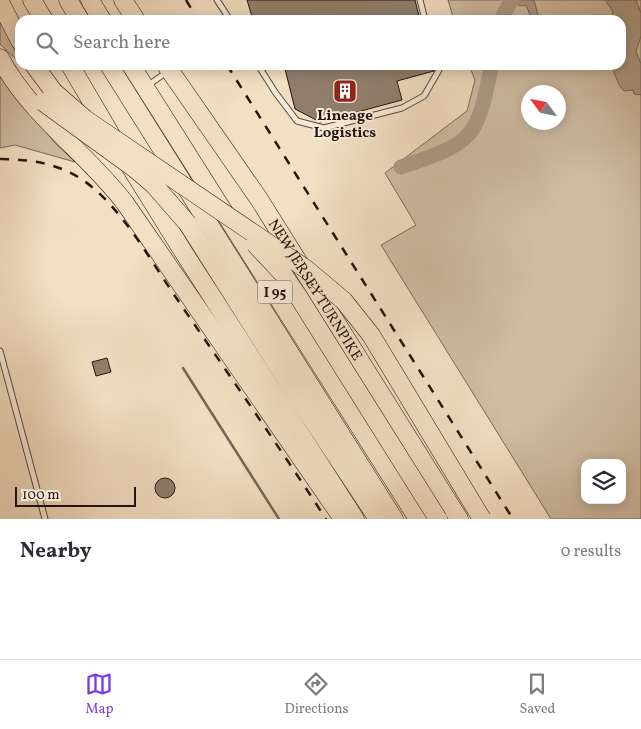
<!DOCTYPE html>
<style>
body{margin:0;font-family:Vollkorn,serif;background:#f7f7f7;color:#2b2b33}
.controls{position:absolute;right:15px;bottom:15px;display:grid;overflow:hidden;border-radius:10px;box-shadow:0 2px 12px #0003}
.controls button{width:45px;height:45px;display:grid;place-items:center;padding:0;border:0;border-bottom:1px solid #e1e1e2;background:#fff;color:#2b2b33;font:25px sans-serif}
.compass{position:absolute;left:521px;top:85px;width:45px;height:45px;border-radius:50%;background:#fff;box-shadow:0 2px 12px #0003;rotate:303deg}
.scale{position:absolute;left:15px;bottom:12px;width:121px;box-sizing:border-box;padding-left:5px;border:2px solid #24150f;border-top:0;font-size:14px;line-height:18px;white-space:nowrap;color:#24150f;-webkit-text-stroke:4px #f7ead8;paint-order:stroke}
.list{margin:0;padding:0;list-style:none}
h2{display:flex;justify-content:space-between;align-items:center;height:65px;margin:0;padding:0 20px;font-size:21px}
h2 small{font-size:16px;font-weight:400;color:#7c7c81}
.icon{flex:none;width:28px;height:28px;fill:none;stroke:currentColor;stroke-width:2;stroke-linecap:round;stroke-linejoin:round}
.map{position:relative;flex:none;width:641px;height:519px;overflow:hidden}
.search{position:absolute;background:#fff;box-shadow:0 2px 12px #0003;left:15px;right:15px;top:15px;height:55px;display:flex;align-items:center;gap:12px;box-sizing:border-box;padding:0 18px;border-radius:15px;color:#7c7c81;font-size:19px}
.sheet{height:140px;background:#fff}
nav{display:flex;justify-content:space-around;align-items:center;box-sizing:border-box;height:70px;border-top:1px solid #e1e1e2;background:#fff;font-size:14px;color:#7c7c81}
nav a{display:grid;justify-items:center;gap:2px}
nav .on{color:#7c3aed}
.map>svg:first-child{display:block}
</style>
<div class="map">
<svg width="641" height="519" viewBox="0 0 641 519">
<rect width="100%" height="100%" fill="#f3dfc3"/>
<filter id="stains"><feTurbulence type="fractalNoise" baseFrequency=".004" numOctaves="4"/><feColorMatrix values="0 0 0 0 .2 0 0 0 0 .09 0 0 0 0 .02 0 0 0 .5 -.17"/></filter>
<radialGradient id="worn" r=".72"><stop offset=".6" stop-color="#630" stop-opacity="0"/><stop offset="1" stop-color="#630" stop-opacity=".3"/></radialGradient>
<g fill="#d0bda4" stroke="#7a695a" fill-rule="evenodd">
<path d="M 448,0 L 641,0 L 641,519 L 551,519 L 381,245 L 416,225 L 385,173 L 467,111 L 475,80 L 469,65 L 621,65 L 621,20 L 454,20 ZM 528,92 L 558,92 L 558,122 L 528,122 ZM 585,463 L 622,463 L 622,500 L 585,500 Z"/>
<polygon points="0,18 20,61 20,63 0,44"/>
<polygon points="0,76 55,143 75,162 15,145 0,148"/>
</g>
<g fill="#ad9a86" stroke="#766556">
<polygon points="512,0 534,0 538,15 543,19 532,20 526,5 520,6"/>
<polygon points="605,0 636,0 641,13 641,36 636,51 641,64 641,95 634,94 633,90 624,91 619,85 611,65 621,65 621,20 614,20 612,10"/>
</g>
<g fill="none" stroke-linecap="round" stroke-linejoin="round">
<polyline stroke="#766556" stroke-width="2.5" points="183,368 279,519"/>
<g stroke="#ad9a86" stroke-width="15">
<polyline points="502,20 504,13 512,0"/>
<path d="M 401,167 C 422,159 448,153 465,138 C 483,122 486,87 492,65"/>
</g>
</g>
<g fill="#907e6d" stroke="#24150f">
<polygon points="247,0 415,0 420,20 253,20"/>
<polygon points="284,65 432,65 434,71 397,81 402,100 320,122 295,109"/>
<polygon points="107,358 111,372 96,376 92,362"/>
<circle cx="165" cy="488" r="10"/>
</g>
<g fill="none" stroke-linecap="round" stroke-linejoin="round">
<g stroke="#58483c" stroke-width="7">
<g id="service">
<polyline points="217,0 230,20"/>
<polyline points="420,0 425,20"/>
<polyline points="258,65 275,92 297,121 324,128 402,108 424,96 439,70 437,65"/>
<polyline points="147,86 167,72"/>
<polyline points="0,351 45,519"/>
</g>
</g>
<g stroke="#24150f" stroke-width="19">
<g id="motorway">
<polyline points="32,0 44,20"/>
<polyline points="68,0 80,20"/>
<polyline points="90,0 102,20"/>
<polyline points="123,0 136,20"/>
<polyline points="0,2 20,41"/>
<path d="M 0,58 C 30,115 87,153 125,203 L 343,519"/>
<polyline points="34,65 54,92"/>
<polyline points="70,65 114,140"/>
<polyline points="109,65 394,519"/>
<polyline points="131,65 418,519"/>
<path id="s1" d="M 166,65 L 259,199 L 459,519"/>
<polyline points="130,166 184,253 355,519"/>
<polyline points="188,224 300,401 378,519"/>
</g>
</g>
<use href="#service" stroke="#f7ead8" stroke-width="5"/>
<use href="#motorway" stroke="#f3dfc3" stroke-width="18"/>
<g stroke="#24150f" stroke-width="2.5" stroke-dasharray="9 9" stroke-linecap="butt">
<polyline points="186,0 198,20"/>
<polyline points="227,65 513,519"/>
<path d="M 0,159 C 34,159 66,165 92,187 C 126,215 152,263 177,299 C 227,372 278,445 326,519"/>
</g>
<g stroke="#24150f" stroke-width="19" stroke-linecap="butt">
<g id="motorway-bridge">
<polyline points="54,92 85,119 306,269 344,301 371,335 482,519"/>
<polyline points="43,102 134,168 154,185 188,224"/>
<polyline points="255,244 283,274 298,296 438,519"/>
</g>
</g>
<use href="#motorway-bridge" stroke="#f3dfc3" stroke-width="18"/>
</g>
<defs>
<g id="building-square" transform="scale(1.25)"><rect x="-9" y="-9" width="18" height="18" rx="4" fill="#8f2418" stroke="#f7ead8"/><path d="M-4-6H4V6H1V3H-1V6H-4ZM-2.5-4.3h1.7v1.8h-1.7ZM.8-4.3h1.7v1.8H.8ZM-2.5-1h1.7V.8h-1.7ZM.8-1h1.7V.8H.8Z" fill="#fff"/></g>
</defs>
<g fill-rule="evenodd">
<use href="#building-square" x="345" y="91"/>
</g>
<g text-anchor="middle" stroke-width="4" stroke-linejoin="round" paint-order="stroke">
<rect fill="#f7ead8" stroke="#63554b" stroke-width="1" x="257.5" y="280.5" width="35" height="23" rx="4"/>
<g font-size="14" font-weight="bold" fill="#24150f">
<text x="275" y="297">I 95</text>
</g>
<g font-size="15" font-weight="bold" fill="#24150f" stroke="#f7ead8">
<text x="345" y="120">Lineage<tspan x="345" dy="17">Logistics</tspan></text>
</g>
<g font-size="15" fill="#24150f" stroke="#f7ead8">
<text dy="5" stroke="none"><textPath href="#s1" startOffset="270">NEW JERSEY TURNPIKE</textPath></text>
</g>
</g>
<rect width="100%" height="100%" filter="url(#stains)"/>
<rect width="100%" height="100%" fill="url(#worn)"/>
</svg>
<div class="controls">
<button><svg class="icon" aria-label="layers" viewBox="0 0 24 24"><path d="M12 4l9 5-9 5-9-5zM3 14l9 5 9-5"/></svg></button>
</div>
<svg class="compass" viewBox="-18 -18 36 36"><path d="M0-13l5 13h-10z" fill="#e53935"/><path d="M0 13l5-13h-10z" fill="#7c7c81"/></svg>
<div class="scale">100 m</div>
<div class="search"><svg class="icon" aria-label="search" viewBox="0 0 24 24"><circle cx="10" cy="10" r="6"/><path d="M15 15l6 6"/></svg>Search here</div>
</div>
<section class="sheet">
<h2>Nearby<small>0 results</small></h2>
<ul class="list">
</ul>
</section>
<nav>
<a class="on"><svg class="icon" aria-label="map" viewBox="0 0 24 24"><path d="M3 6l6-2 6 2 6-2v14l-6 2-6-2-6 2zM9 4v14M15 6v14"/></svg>Map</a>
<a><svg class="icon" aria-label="directions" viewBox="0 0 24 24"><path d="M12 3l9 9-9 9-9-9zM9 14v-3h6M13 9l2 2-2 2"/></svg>Directions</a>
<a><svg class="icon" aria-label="saved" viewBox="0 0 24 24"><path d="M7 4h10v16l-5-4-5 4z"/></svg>Saved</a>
</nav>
